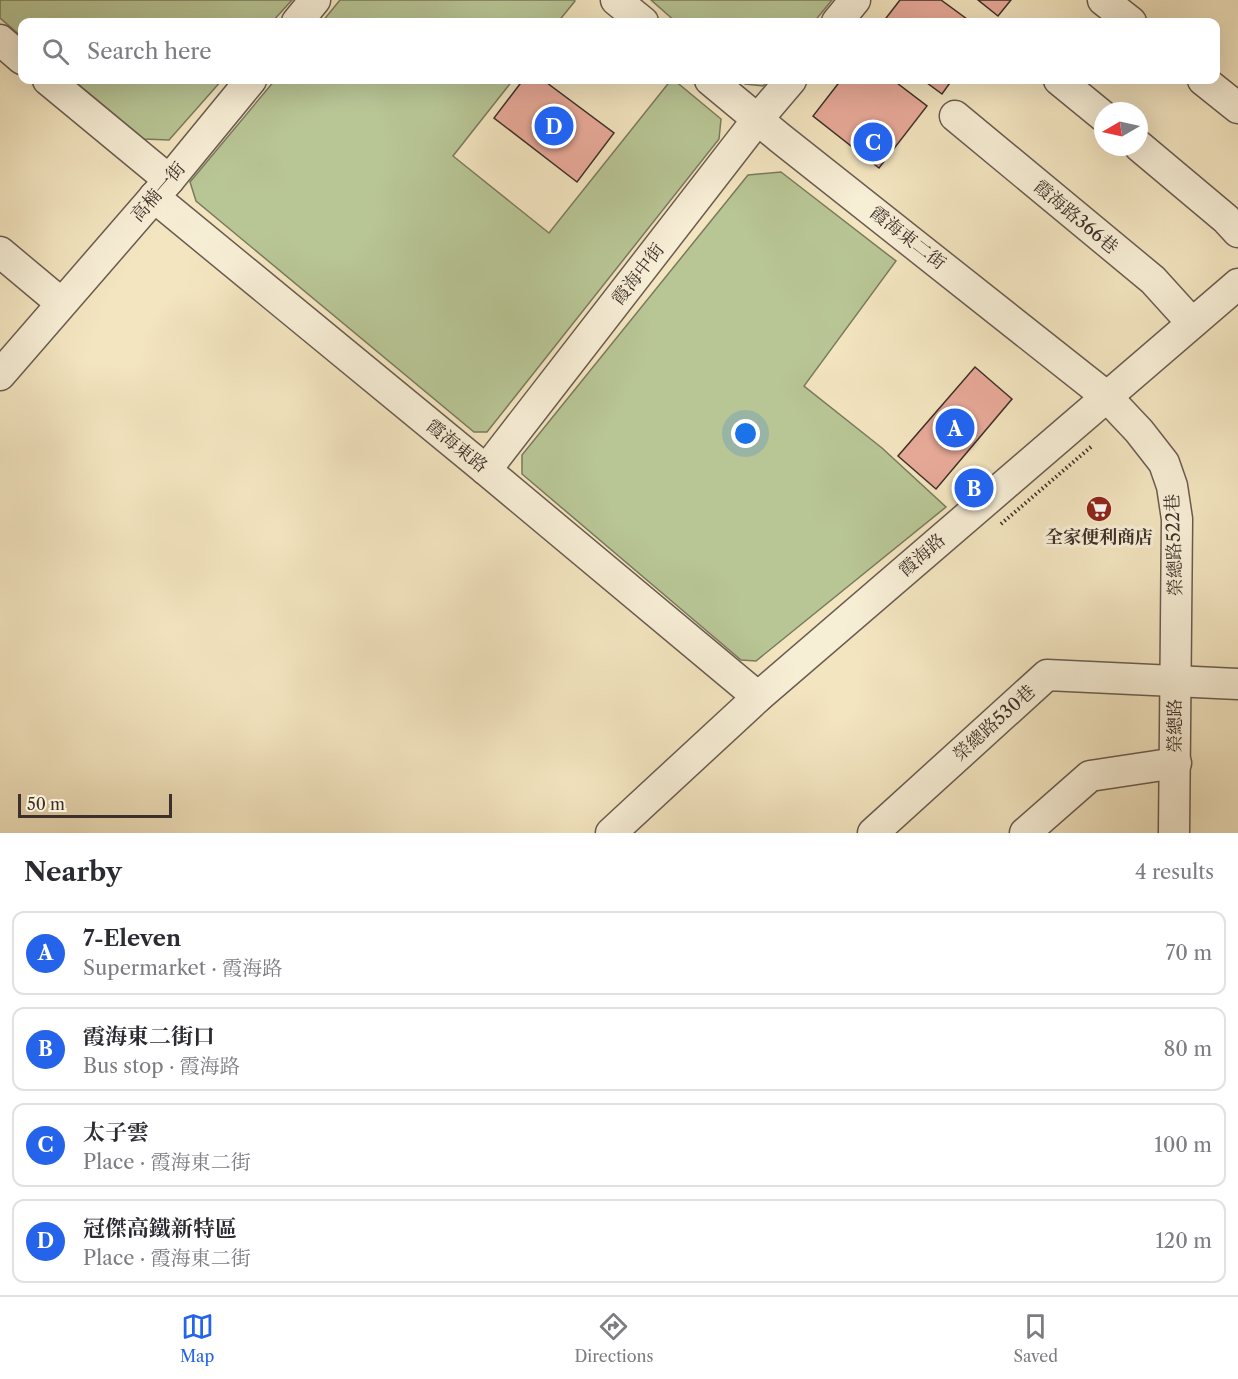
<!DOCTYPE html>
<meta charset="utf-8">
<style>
body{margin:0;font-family:"Libre Caslon Text","Noto Serif TC",serif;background:#f7f7f7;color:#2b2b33}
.compass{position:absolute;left:1094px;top:102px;width:54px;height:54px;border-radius:50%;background:#fff;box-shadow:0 6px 24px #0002;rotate:261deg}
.scale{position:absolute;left:18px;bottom:15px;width:154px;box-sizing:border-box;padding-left:6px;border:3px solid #3d2f29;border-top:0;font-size:16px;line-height:21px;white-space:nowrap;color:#3d2f29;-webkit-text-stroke:4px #f7eed6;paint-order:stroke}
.you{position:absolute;left:746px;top:434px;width:21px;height:21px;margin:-15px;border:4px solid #fff;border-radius:50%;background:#1a73e8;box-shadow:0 0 0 9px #1a73e833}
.badge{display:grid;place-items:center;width:39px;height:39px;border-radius:50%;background:#2563eb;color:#fff;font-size:20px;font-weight:700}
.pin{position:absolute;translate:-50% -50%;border:3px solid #fff;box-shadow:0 2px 6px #0006}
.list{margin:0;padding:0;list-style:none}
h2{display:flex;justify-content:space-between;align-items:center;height:78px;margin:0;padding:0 24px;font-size:26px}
h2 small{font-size:20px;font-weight:400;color:#7c7c81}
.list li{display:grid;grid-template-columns:39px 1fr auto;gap:18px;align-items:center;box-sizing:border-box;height:84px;margin:0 12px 12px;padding:0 12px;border:2px solid #e1e1e2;border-radius:12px}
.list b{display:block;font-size:22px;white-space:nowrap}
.list p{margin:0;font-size:20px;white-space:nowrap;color:#7c7c81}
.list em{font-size:20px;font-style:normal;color:#7c7c81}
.icon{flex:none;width:33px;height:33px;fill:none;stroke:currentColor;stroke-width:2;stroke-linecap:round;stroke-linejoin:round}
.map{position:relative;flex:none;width:1238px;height:833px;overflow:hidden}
.search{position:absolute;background:#fff;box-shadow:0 6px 24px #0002;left:18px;right:18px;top:18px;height:66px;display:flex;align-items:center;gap:15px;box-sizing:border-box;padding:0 21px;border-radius:12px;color:#7c7c81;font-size:22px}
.sheet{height:462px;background:#fff}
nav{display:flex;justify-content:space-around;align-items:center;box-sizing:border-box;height:84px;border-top:2px solid #e1e1e2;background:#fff;font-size:16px;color:#7c7c81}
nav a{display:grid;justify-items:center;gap:3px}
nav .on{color:#2563eb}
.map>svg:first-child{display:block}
</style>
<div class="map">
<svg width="1238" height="833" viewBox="0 0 1238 833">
<rect width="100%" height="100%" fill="#f3e5c0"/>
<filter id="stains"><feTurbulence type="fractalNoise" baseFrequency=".00333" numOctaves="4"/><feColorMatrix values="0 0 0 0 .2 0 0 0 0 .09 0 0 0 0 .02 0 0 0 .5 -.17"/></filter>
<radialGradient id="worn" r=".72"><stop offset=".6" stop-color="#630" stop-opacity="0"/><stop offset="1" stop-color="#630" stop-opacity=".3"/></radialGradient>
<g fill="#b8c595" stroke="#7a7a5f" stroke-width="1.5">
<polygon points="0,0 292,0 272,22 22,22 22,37 0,18"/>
<polygon points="340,0 574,0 575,1 558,22 322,22"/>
<polygon points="651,0 832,0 814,22 676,22"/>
<polygon points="73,80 222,80 169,140 144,139"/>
<polygon points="275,80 513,80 453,156 549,233 671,80 674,80 721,119 719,139 487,432 474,432 196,201 190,182"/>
<polygon points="739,80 769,80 763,86 745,84"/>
<polygon points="781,172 896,261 804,386 882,448 946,507 756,661 741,660 522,474 522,455 748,175"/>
</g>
<g fill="#e9aa9a" stroke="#3d2f29" stroke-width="1.5">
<polygon points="900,0 941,0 971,22 883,22"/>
<polygon points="978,0 1011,0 998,16"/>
<polygon points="523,80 543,80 614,133 577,182 494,118"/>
<polygon points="841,80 893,80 927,106 879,168 813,116"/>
<polygon points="923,80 952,80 942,94"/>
<polygon points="975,367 1012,399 936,489 898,456"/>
</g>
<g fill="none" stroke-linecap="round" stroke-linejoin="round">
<g stroke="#6a5c4f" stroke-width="33">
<g id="minor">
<polyline points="616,0 643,22"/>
<polyline points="1103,0 1131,22"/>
<polyline points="297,22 315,0"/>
<polyline points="837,22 855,0"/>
<polyline points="0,40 22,59"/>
<polyline points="48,80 169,180"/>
<polyline points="710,80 780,138 1106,396 1139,431 1164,463 1172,486 1177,519 1174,833"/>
<polyline points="1059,80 1103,116"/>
<polyline points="1203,80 1238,108"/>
<polyline points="955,116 1153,280 1192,323"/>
<polyline points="1139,146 1226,219 1238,232"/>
<polyline points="154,197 486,470 758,697"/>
<polyline points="0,252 61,303"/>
<polyline points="0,375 169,180 251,80"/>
<polyline points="486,470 757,120 791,80"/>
<polyline points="611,833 758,697 1238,284"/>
<polyline points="873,833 1047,675 1238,684"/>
<polyline points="1025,833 1090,776 1176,763"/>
</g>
</g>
<polyline stroke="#3d2f29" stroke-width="4" stroke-dasharray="1.5 3" stroke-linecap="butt" points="1001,524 1092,446"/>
<use href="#minor" stroke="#f7eed6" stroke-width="30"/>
</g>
<defs>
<g id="supermarket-disc" transform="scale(1.35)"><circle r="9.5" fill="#8f2418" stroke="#f7eed6"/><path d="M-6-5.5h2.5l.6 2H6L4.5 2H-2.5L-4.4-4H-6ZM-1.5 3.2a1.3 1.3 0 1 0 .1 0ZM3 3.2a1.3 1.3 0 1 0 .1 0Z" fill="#fff"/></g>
</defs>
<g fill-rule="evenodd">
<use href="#supermarket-disc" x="1099" y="509"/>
</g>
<g text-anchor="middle" stroke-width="6" stroke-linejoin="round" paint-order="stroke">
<g font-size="18" fill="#3d2f29" stroke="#f7eed6">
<text transform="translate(158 192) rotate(-49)" y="6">高楠一街</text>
<text transform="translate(1076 217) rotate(40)" y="6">霞海路366巷</text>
<text transform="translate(908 238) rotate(38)" y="6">霞海東二街</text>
<text transform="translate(638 274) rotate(-52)" y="6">霞海中街</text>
<text transform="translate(457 446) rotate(39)" y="6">霞海東路</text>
<text transform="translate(1174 545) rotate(-92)" y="6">榮總路522巷</text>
<text transform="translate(922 555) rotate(-41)" y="6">霞海路</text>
<text transform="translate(994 723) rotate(-42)" y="6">榮總路530巷</text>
<text transform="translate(1175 726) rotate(-90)" y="6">榮總路</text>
</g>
<g font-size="18" font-weight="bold" fill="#3d2f29" stroke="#f7eed6">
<text x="1099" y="543">全家便利商店</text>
</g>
</g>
<rect width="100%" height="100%" filter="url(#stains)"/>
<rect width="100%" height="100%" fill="url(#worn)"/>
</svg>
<svg class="compass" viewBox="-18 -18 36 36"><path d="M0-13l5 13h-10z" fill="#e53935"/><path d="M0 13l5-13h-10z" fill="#7c7c81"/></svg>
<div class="scale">50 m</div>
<div class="you"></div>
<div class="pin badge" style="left:955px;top:428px">A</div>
<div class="pin badge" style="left:974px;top:488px">B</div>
<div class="pin badge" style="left:873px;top:142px">C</div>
<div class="pin badge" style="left:554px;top:126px">D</div>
<div class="search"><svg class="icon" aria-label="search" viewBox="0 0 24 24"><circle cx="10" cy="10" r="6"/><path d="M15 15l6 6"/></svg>Search here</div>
</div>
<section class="sheet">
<h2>Nearby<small>4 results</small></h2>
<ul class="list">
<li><span class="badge">A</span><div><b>7-Eleven</b><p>Supermarket · 霞海路</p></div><em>70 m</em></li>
<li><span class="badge">B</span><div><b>霞海東二街口</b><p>Bus stop · 霞海路</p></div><em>80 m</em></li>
<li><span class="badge">C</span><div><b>太子雲</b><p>Place · 霞海東二街</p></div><em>100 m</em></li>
<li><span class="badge">D</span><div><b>冠傑高鐵新特區</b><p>Place · 霞海東二街</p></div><em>120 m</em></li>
</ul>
</section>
<nav>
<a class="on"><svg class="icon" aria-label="map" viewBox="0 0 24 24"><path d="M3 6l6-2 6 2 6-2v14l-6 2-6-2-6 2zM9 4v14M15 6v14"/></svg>Map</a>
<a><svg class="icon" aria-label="directions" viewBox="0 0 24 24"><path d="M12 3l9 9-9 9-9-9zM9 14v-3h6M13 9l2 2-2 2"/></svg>Directions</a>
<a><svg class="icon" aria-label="saved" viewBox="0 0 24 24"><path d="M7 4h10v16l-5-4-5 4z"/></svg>Saved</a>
</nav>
